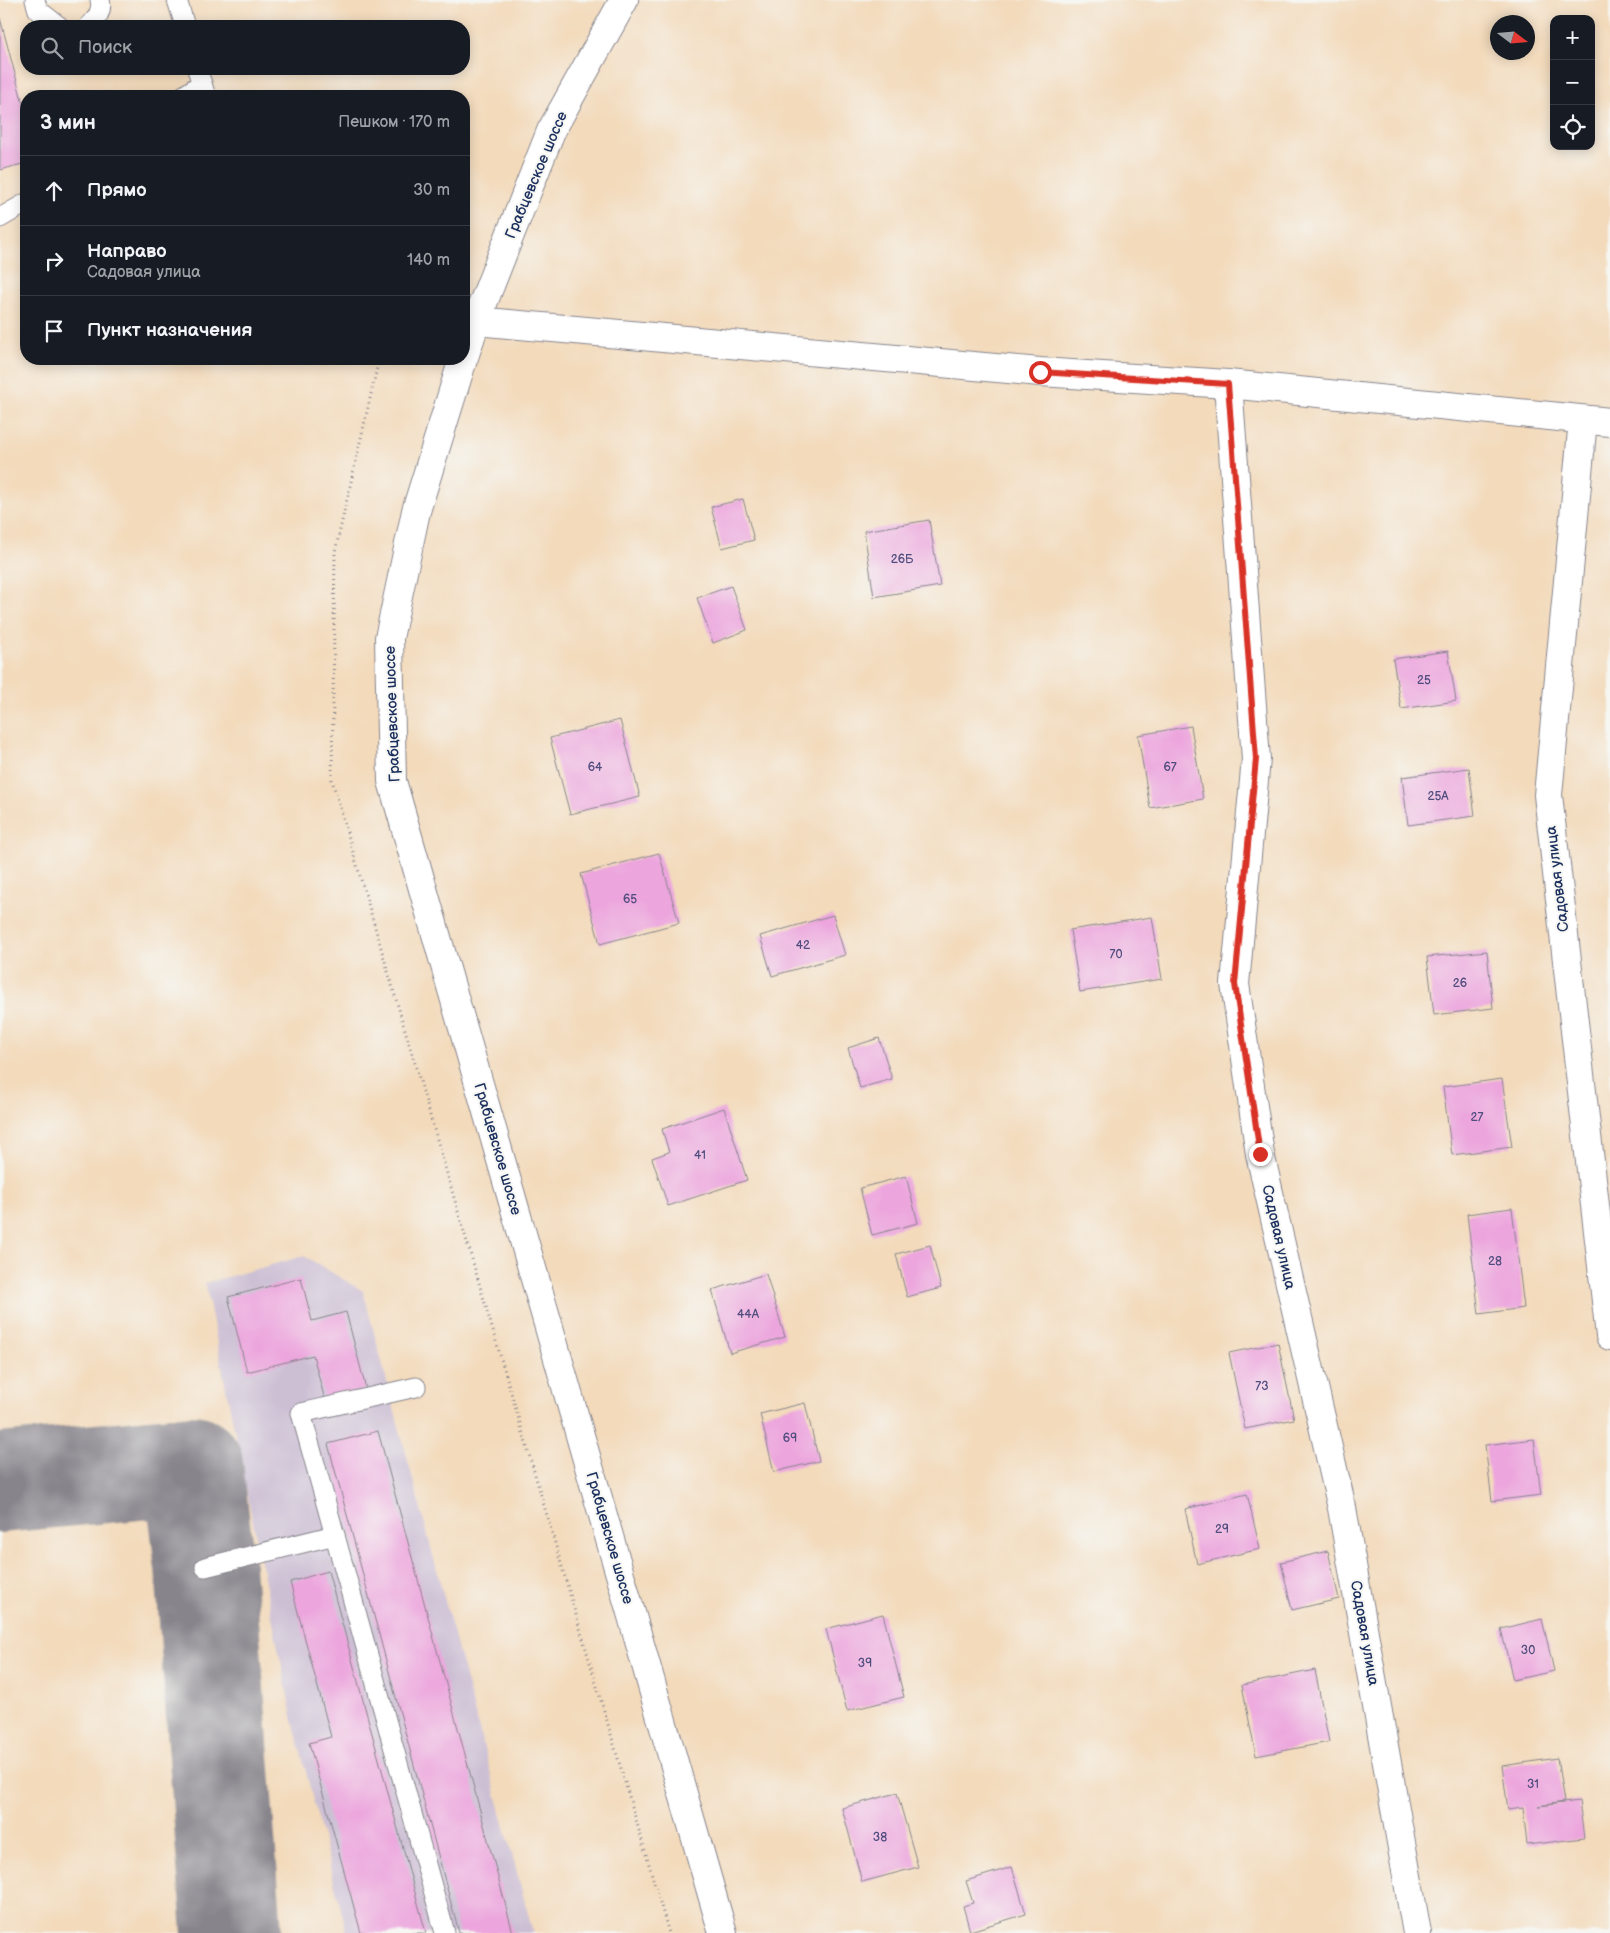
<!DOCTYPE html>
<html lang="ru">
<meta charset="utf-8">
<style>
body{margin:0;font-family:"Balsamiq Sans",sans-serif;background:#242831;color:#f1f3f6}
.controls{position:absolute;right:15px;top:15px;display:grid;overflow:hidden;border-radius:10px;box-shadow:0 2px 12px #0003}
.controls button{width:45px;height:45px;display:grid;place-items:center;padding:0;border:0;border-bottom:1px solid #363941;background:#171b24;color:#f1f3f6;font:25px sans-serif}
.compass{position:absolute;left:1490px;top:15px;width:45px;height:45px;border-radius:50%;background:#171b24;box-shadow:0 2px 12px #0003;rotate:106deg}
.stop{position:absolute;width:15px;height:15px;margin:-11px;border:4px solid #d93025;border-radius:50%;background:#fff}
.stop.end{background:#d93025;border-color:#fff;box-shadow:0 1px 5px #0008}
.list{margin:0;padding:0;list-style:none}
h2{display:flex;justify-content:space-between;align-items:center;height:65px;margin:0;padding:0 20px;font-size:21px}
h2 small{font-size:16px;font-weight:400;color:#9ea1a6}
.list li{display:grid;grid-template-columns:32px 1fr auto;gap:15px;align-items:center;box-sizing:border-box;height:70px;padding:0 20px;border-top:1px solid #363941}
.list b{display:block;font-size:19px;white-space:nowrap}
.list p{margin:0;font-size:16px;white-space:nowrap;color:#9ea1a6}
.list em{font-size:16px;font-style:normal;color:#9ea1a6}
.icon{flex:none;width:28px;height:28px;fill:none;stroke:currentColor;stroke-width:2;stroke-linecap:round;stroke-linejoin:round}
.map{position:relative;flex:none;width:1610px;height:1933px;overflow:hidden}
.search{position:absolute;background:#171b24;box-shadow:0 2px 12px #0003;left:20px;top:20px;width:450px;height:55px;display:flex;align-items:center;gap:12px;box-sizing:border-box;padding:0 18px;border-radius:20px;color:#9ea1a6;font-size:19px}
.panel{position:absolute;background:#171b24;box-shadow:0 2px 12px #0003;left:20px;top:90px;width:450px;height:275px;border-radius:20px}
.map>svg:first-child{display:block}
</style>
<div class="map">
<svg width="1610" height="1933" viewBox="0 0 1610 1933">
<rect width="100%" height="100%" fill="#f6f6f2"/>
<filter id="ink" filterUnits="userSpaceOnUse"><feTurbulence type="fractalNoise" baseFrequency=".02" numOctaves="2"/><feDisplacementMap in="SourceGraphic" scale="10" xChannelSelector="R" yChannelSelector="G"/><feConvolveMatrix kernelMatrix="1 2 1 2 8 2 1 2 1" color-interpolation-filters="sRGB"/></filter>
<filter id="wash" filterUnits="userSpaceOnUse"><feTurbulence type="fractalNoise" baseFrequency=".0096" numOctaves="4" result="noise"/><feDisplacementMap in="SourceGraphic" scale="20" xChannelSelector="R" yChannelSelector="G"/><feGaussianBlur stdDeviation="1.12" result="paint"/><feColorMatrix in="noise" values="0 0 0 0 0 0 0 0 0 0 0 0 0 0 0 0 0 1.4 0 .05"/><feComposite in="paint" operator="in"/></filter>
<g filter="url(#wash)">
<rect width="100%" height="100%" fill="#f3dabb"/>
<polygon fill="#ccbfd4" points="304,1256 363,1291 533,1933 347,1933 292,1717 205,1283"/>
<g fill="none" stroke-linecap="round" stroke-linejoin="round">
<polyline stroke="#87848c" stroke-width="100" points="0,1483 193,1465 205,1567 232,1933"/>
</g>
<g id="blocks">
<g fill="#eca5dd">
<polygon points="0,18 26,115 26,163 0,170"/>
<polygon points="743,499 754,540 722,548 711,507"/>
<polygon points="929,520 940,586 874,597 864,531"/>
<polygon points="731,586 747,630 713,643 697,598"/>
<polygon points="1448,651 1456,701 1401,709 1393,659"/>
<polygon points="620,720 640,797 570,814 550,738"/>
<polygon points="1191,726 1203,799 1150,808 1138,735"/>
<polygon points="1469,768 1475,816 1408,825 1402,777"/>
<polygon points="659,853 679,923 600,944 581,874"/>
<polygon points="833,915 845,955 772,976 760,936"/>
<polygon points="1152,917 1162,979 1080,992 1070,930"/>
<polygon points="1487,951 1493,1008 1434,1015 1427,957"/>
<polygon points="879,1038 892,1079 860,1088 848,1048"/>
<polygon points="1502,1079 1512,1147 1452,1155 1443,1087"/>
<polygon points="724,1108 747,1180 668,1206 652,1158 669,1152 662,1129"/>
<polygon points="906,1176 918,1223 872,1235 860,1188"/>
<polygon points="1512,1208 1524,1308 1479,1314 1467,1214"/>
<polygon points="930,1245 941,1288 907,1297 896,1254"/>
<polygon points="766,1274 785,1337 730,1353 712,1290"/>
<polygon points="301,1278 312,1321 346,1312 366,1389 325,1400 313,1355 247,1372 228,1297"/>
<polygon points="1278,1343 1294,1419 1245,1429 1229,1353"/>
<polygon points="805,1403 819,1461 774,1472 760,1414"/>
<polygon points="378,1431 513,1933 459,1933 328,1444"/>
<polygon points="1534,1439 1541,1495 1492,1501 1485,1445"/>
<polygon points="1247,1494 1260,1549 1197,1564 1185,1509"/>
<polygon points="1328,1551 1339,1599 1292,1610 1281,1562"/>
<polygon points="328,1571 426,1933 361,1933 309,1743 331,1737 290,1582"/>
<polygon points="883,1614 904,1697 847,1711 826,1629"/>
<polygon points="1542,1619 1554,1671 1513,1680 1501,1629"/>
<polygon points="1315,1670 1329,1742 1256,1756 1242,1685"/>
<polygon points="1557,1758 1564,1802 1538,1806 1579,1801 1584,1838 1527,1845 1523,1808 1508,1810 1502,1766"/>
<polygon points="897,1793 918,1867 862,1882 842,1808"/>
<polygon points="1012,1867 1026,1914 970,1931 963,1906 973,1903 966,1881"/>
</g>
</g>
</g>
<g filter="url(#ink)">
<use href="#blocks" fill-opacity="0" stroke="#87848c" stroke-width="1"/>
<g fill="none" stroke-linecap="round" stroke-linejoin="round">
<g stroke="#87848c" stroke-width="21">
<g id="service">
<polyline points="35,0 38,10 59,26"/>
<polyline points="177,0 185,26"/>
<path d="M 89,26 C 97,19 103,11 100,0"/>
<polyline points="197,69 206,96"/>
<polyline points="183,96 202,83"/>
<polyline points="0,218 26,203"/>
<polyline points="416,1387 301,1413 445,1933"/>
<polyline points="205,1567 335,1535"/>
</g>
</g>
<g stroke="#87848c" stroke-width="30">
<g id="minor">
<polyline points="476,321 1040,372 1228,384 1610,422"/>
<polyline points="1228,384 1256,759 1235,984 1260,1154 1342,1508 1417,1933"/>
<polyline points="1583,420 1548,795 1610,1336"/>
</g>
</g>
<g stroke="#87848c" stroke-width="30">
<g id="tertiary">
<polyline points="464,357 476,321 551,131 624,0"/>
<polyline points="463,359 416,511 389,638 392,781 723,1933"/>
</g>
</g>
<polyline stroke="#87848c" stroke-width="3" stroke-dasharray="1 4" stroke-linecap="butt" points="379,359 335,552 332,780 669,1933"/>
<use href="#service" stroke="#fff" stroke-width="19"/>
<use href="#minor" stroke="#fff" stroke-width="28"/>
<use href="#tertiary" stroke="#fff" stroke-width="28"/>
</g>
</g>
<g fill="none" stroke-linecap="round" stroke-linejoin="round" filter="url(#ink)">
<polyline stroke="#d93025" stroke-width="6" points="1040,372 1228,384 1256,759 1235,984 1260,1154"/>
</g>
<g text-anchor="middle" stroke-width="4" stroke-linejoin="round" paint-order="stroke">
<g font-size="12" fill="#4f4c7e">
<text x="902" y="563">26Б</text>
<text x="1424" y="684">25</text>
<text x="595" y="771">64</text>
<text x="1170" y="771">67</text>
<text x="1438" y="800">25А</text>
<text x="630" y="903">65</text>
<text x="803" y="949">42</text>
<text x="1116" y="958">70</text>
<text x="1460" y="987">26</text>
<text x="1477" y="1121">27</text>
<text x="700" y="1159">41</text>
<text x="1495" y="1265">28</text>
<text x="748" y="1318">44А</text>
<text x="1262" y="1390">73</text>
<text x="790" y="1442">69</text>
<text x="1222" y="1533">29</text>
<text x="1528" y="1654">30</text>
<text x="865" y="1667">39</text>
<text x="1533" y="1788">31</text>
<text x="880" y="1841">38</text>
</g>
<g font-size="15" fill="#1b2f5e" stroke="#f6f6f2">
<text transform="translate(536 175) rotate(-67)" y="5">Грабцевское шоссе</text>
<text transform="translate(392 714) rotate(-92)" y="5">Грабцевское шоссе</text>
<text transform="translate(1557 879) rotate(-97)" y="5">Садовая улица</text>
<text transform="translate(498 1149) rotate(74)" y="5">Грабцевское шоссе</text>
<text transform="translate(1279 1237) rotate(77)" y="5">Садовая улица</text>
<text transform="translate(610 1538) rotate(74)" y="5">Грабцевское шоссе</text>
<text transform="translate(1365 1633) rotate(80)" y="5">Садовая улица</text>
</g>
</g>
</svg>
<div class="controls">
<button>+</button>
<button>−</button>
<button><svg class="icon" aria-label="locate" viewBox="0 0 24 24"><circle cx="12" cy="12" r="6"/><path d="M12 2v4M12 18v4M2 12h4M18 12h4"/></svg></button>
</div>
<svg class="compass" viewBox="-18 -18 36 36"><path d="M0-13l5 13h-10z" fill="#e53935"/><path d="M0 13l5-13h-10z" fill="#9ea1a6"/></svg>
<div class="stop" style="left:1040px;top:372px"></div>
<div class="stop end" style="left:1260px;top:1154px"></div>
<div class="search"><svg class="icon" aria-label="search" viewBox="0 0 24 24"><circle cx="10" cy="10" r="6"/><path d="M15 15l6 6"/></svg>Поиск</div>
<section class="panel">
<h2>3 мин<small>Пешком · 170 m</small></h2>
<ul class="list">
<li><svg class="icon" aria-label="ahead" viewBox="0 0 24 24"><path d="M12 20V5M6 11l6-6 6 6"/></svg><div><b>Прямо</b></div><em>30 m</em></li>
<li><svg class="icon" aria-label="right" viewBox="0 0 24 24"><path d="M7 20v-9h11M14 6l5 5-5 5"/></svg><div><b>Направо</b><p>Садовая улица</p></div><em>140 m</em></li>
<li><svg class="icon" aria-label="arrive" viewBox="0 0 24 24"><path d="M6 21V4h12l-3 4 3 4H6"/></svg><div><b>Пункт назначения</b></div></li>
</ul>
</section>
</div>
